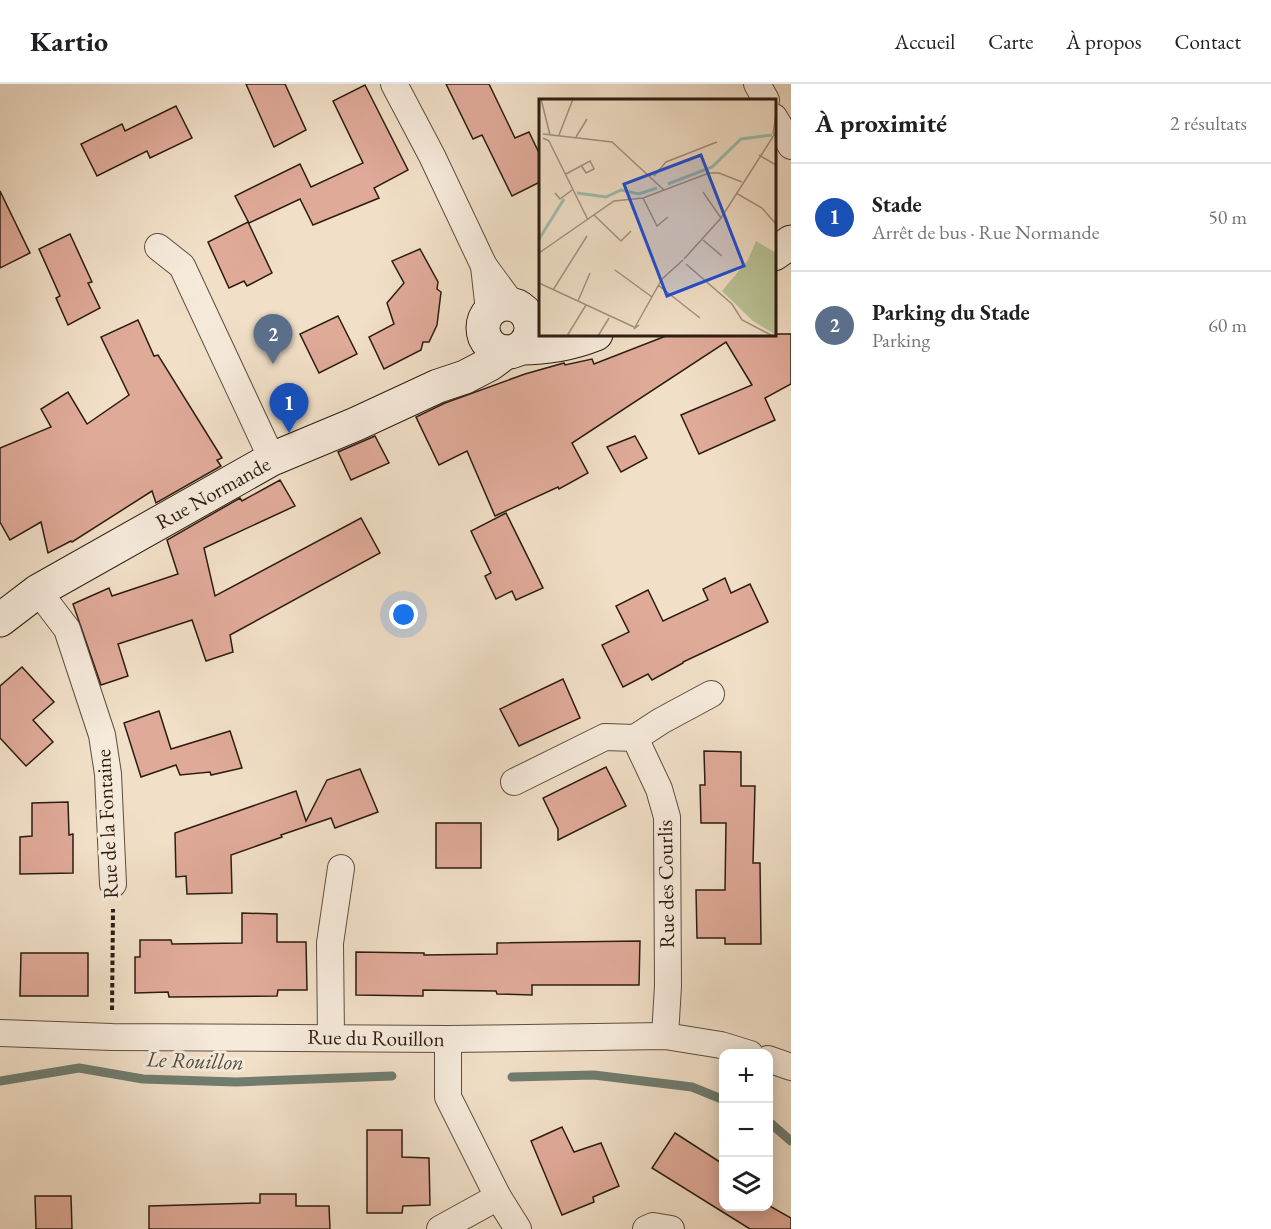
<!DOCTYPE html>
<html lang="fr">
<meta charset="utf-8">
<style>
body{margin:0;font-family:"EB Garamond",serif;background:#f6f6f6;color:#202124}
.controls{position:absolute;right:18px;bottom:18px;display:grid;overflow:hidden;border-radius:12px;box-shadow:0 3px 15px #0003}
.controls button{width:54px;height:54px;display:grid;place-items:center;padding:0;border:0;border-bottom:2px solid #e0e0e0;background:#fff;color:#202124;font:30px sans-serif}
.you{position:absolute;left:404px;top:531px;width:21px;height:21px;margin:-15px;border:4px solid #fff;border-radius:50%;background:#1a73e8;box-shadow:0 0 0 9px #1a73e833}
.badge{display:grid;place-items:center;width:39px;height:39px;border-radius:50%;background:#8f2418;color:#fff;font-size:20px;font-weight:700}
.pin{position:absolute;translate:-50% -50px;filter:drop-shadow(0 2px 3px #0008)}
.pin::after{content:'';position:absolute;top:32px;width:21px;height:18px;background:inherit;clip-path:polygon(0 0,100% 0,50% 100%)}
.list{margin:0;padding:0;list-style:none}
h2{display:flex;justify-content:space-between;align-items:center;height:78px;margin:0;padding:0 24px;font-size:26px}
h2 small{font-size:20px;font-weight:400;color:#757577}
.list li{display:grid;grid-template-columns:39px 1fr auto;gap:18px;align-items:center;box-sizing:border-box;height:108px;padding:0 24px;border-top:2px solid #e0e0e0}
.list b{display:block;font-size:22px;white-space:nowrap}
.list p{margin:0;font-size:20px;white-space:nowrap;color:#757577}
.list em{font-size:20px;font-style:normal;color:#757577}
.icon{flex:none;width:33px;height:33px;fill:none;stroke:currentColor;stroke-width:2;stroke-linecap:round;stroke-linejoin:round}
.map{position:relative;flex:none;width:791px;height:1145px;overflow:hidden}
header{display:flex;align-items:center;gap:36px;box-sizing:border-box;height:84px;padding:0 30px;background:#fff;border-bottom:2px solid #e0e0e0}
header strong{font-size:28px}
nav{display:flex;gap:33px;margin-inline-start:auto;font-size:21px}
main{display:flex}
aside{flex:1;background:#fff}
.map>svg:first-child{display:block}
</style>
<header>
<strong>Kartio</strong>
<nav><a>Accueil</a><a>Carte</a><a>À propos</a><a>Contact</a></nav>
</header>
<main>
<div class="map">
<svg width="791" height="1145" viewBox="0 0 791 1145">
<rect width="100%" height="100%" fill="#f1dfc7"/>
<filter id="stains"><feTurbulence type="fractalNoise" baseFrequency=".00333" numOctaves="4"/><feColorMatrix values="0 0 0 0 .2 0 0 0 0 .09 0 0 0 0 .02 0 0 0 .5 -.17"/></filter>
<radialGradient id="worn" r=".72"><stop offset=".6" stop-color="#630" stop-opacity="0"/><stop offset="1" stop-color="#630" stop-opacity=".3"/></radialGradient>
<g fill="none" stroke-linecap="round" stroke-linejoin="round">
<g stroke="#6f7d70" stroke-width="9">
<polyline points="512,993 594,991 692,1003 724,1016"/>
<polyline points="0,997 79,984 143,995 236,998 392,992"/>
<polyline points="768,1037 791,1057"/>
</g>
</g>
<g fill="#e0aa99" stroke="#2c1d11" stroke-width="1.5">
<polygon points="246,0 285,0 306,46 274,63"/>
<polygon points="446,0 489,0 515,54 529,48 540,71 540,98 512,112 482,51 473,55"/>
<polygon points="365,1 408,86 374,104 379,114 313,141 300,115 249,139 235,112 300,80 311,103 363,79 333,17"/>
<polygon points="176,22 192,54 150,74 147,67 97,92 81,60 122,40 125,47"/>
<polygon points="0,107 30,169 0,184"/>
<polygon points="248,138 272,189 247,202 244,197 229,204 208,158"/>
<polygon points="70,150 92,198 88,199 100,224 68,241 56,214 60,212 39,165"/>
<polygon points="420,165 438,198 437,205 441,208 437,241 429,258 423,258 421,266 384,285 369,253 394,240 387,219 404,199 392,177"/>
<polygon points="338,232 357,270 319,289 300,250"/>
<polygon points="138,236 154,272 158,271 222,374 217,376 221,382 156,419 152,407 72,458 71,457 48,469 41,438 10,456 0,438 0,364 51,343 41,325 68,308 87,340 129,311 101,253"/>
<polygon points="671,250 791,250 791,300 765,314 775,336 699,370 681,331 752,301 726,258 572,359 588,389 559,405 558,403 495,432 467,367 439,381 416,333 445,319 525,290 564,279 565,281 592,275 594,280"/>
<polygon points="375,352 389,379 351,396 338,368"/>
<polygon points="635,352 647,374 621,388 607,363"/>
<polygon points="280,396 295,422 204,464 215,512 361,434 380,469 230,551 233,568 206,577 192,536 118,560 128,592 101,601 73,520 109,504 112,512 178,490 167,456 240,414 242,417"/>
<polygon points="506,429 543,504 516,516 512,507 496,515 485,492 491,489 471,447"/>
<polygon points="725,494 731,509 750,500 768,538 683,578 683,579 652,596 648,590 623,603 602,561 629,548 616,522 648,506 663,537 708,516 703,505"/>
<polygon points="22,583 54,618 33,636 53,658 26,682 0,654 0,602"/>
<polygon points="563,595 580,634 519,662 500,625"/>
<polygon points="159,627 171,665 230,647 242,684 211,691 210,688 180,691 176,681 141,693 124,639"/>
<polygon points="704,667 741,668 741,702 755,702 753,779 760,779 761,860 725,860 725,854 697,854 696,806 725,806 726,739 701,739 700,701 705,701"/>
<polygon points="606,683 626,722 558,756 558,745 543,714"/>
<polygon points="360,685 378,728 335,744 331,734 281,751 282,753 231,771 232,809 187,810 186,792 176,793 175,749 296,707 306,737 327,696"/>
<polygon points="68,718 69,751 73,750 73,789 20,790 20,753 32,752 32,719"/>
<rect x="436" y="739" width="45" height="45"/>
<polygon points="242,829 277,830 277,858 306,858 307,906 278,906 277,912 169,913 168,908 135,909 135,873 140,873 140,856 171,856 172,860 242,859"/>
<polygon points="640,857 639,901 532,901 532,911 497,910 496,907 423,906 423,912 356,911 356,868 424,869 424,871 497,870 497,859"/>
<polygon points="21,869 88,869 88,912 20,912"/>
<polygon points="562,1043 574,1068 601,1059 619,1102 593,1113 594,1118 562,1131 531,1057"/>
<polygon points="367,1046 402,1046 402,1073 429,1074 430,1121 403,1122 402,1129 367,1129"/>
<polygon points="675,1049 723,1080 723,1122 768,1122 768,1121 791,1134 791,1145 750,1145 652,1084"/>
<polygon points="260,1110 296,1110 296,1122 329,1122 330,1145 149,1145 149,1122 260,1119"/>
<polygon points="35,1112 71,1112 72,1145 36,1145"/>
</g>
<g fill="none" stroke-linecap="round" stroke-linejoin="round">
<g stroke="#5d4e3e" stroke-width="28">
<g id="street">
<polyline points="394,0 432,72 484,182 512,220"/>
<polyline points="757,0 766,16"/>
<polyline points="774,33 791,62"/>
<polyline points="158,163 182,182 272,375"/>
<polyline points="484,182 489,227"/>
<polyline points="38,507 67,545 102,651 108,690 113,800"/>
<polyline points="635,654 661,637 711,610"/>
<polyline points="514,698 605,653 635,654 659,705 667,733 668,902 665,952"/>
<polyline points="0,949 112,953 448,955 665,952 721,961 750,970"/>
<polyline points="331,953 330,859 341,784"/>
<polyline points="448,955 448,1013 498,1113 518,1145"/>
<polyline points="768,975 791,983"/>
<polyline points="440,1145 498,1113"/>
<polyline points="646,1145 653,1142 671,1145"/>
</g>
</g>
<g stroke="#2c1d11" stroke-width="35">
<g id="secondary">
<polyline points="774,170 791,158"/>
<circle cx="507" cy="244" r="24"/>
<path d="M 521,264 C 548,264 571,260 596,250"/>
<polyline points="0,536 38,507 272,375 356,340 438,302 465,293 490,280 506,268"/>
</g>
</g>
<polyline stroke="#2c1d11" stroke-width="4" stroke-dasharray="4.5 3" stroke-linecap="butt" points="112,926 113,825"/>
<use href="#street" stroke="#f6eadb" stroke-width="26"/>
<use href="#secondary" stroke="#f6eadb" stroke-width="33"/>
</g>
<g text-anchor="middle" stroke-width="6" stroke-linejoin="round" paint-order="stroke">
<g font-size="21" fill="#2c1d11" stroke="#f6eadb">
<text transform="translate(213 409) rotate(-29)" y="7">Rue Normande</text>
<text transform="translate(107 740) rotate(-93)" y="7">Rue de la Fontaine</text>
<text transform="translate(666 800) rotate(-91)" y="7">Rue des Courlis</text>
<text transform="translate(376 954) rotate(1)" y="7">Rue du Rouillon</text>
</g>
<g font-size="22" font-style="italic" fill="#4e4d41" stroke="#f6eadb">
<text transform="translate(195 976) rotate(2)" y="8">Le Rouillon</text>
</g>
</g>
<g transform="translate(539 15)">
<rect width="237" height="237" fill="#f1dfc7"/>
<path d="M 217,142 L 237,154 L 237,236 L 214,222 L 183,192 L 209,161 Z" fill="#b9c296"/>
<path fill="none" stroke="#9cbdb0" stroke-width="3" d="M 129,85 L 173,68 L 202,40 L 233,36M 38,94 L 67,98 L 82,91 L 100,95 L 118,89M 0,140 L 25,100"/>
<path fill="none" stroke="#a2917e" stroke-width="1.5" d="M 2,0 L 11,36M 4,35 L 73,43 L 125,91M 234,35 L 237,15M 20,36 L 34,0M 37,38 L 48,20M 4,39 L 10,42 L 49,121M 220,56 L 237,66M 27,75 L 51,62 L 55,70 L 47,74 L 42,66M 115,77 L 127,63 L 178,43M 164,93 L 182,119M 16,94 L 21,100 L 33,91M 197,94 L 223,109 L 237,125M 104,99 L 118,127 L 129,118M 55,116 L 82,142 L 92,132M 164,141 L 183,157M 0,154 L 75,102 L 104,99 L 170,74 L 180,74 L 203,83M 145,160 L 182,119 L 237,33M 147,165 L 193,205 L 203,221 L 234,237M 76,171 L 113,198M 0,184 L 95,228M 119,186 L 161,219M 14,191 L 48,137M 39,202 L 51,174M 100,226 L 95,230 L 123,180 L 144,161M 28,237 L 47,206M 59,237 L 70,219"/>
<path fill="#1d4ed8" fill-opacity="0.15" stroke="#1d4ed8" stroke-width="3" d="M 162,56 L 205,167 L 128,197 L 85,85 Z"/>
<rect width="237" height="237" fill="none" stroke="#2c1d11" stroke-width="3"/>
</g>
<rect width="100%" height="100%" filter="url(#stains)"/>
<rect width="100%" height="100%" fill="url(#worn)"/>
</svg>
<div class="controls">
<button>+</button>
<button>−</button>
<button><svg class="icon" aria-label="layers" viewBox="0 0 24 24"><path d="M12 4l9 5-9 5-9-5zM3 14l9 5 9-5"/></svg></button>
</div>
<div class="you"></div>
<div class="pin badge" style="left:289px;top:349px;background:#1a4fb4">1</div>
<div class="pin badge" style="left:273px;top:280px;background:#5c6f8a">2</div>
</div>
<aside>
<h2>À proximité<small>2 résultats</small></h2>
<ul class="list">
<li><span class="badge" style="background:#1a4fb4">1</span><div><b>Stade</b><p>Arrêt de bus · Rue Normande</p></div><em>50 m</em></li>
<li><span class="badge" style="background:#5c6f8a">2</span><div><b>Parking du Stade</b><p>Parking</p></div><em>60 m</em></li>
</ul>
</aside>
</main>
